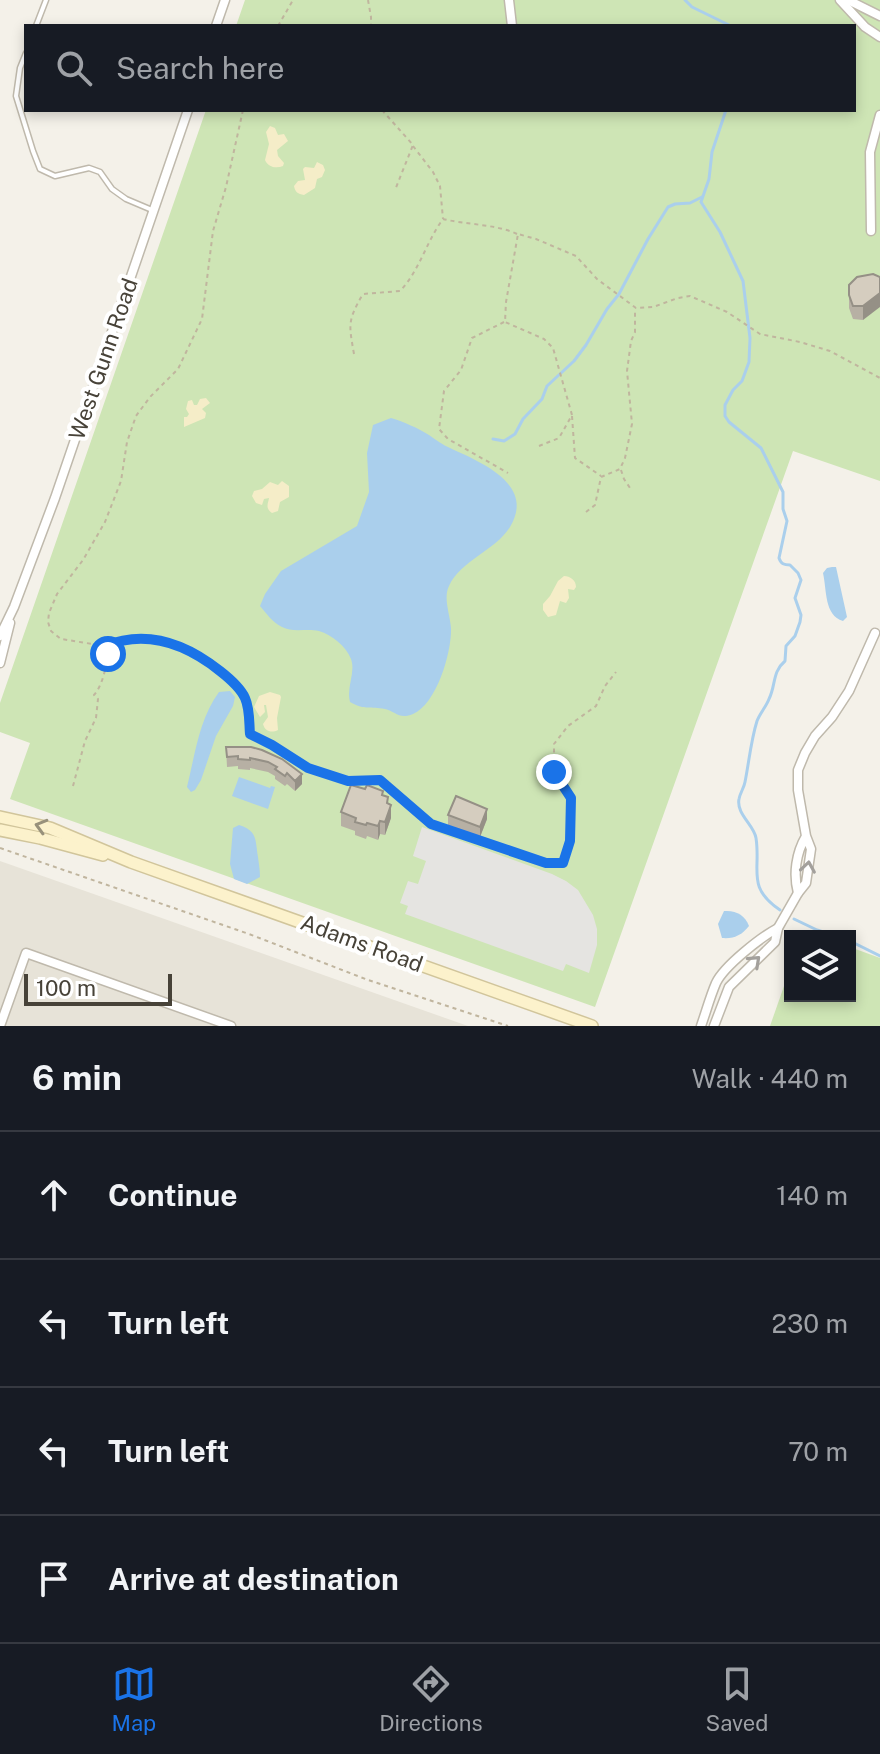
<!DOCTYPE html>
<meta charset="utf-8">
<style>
body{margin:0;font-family:"Public Sans",sans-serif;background:#242831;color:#f1f3f6}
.controls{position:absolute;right:24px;bottom:24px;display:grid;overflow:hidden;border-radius:0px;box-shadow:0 4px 12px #0003}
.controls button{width:72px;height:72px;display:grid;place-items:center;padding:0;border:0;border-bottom:2px solid #363941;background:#171b24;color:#f1f3f6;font:40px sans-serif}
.scale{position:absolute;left:24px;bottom:20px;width:148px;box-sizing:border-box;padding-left:8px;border:4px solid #474238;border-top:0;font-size:22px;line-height:28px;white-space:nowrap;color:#474238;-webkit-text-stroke:6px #fff;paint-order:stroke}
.stop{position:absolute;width:24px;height:24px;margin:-18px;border:6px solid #1a73e8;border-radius:50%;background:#fff}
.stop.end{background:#1a73e8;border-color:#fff;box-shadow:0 2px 8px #0008}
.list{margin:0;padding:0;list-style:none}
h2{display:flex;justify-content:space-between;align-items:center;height:104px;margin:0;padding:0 32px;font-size:34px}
h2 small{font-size:26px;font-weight:400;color:#9ea1a6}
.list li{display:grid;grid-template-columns:52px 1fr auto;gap:24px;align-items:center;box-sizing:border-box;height:128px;padding:0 32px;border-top:2px solid #363941}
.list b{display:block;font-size:30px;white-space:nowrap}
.list em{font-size:26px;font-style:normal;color:#9ea1a6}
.icon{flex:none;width:44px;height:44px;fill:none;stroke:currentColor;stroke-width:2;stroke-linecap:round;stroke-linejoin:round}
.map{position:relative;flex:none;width:880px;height:1026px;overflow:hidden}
.search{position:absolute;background:#171b24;box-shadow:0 4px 12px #0003;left:24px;right:24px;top:24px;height:88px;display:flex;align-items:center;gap:20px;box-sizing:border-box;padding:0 28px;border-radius:0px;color:#9ea1a6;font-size:30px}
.sheet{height:616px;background:#171b24}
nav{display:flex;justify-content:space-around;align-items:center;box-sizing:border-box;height:112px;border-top:2px solid #363941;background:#171b24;font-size:22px;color:#9ea1a6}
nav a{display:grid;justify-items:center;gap:4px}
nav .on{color:#1a73e8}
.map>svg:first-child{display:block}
</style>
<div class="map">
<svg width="880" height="1026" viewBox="0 0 880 1026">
<rect width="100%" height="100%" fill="#f4f1e9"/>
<polygon fill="#e7e3d8" points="0,861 468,1026 0,1026"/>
<g fill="#cee5b5">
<polygon points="245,0 880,0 880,481 793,451 595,1007 10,799 30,743 0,732 0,703 206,110 854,110 854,26 236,26"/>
<polygon points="850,947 880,958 880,1026 770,1026 790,969 790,996 850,996"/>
</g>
<g fill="#f5edc8">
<path d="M 270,126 L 275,128 L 278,135 L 284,134 L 288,141 L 277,150 L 278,156 L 284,163 L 283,166 C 276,169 268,167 265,160 L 269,144 L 266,132 Z"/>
<path d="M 317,162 L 323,165 L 325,170 L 322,177 L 317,179 L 315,188 L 304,195 C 298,194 295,192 294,186 L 298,181 L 305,180 L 303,169 L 305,167 L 314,168 Z"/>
<polygon points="206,398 210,403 202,409 206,413 205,418 184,427 184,417 187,417 189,414 186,409 188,401 192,400 194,405 197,405 200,399"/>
<path d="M 282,481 L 289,486 L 289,497 L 280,502 L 278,511 L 272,513 C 265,508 268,504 269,498 L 264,499 L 262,505 L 256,503 L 252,496 L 254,491 L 262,489 L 270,482 L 278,485 Z"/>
<path d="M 564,576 C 570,576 576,580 576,587 L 574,590 L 568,589 L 569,598 L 566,603 L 560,601 L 556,615 L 548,617 L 543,610 L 543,604 L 550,596 L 558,581 Z"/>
<path d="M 270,692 L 280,695 L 281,697 L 277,718 L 278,730 C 272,733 265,732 263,724 L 268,717 L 266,705 L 264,705 L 265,712 L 260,717 L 254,707 L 259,696 Z"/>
</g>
<polygon fill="#e5e4e1" points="422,827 552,874 566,881 578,890 593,915 597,929 597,945 589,973 566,964 563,971 405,914 408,906 400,903 408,881 418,884 426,861 413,856"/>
<g fill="#aacfec">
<path d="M 391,418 C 404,422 418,428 429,435 C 436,440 443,445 450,448 C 480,462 536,484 510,527 C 495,551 461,560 449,586 C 443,598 450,614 451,628 C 452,651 437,704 413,714 C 399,720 395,711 385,709 C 370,706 366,711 350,702 C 346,687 356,673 351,659 C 346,646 332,635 319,631 C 307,628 293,633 282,627 C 272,622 267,614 260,606 L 265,594 L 281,571 L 357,526 L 369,492 L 367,453 L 373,425 Z"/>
<path d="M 832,567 L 836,567 L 847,617 L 843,621 C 824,615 827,591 823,573 L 827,568 Z"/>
<path d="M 230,691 L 235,697 L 233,706 L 216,736 L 201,780 L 195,790 L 191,792 L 187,787 C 195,755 199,719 219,692 Z"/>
<polygon points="239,777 270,788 271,786 275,787 268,809 232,796"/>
<path d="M 239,825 C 258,831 255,840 258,857 C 259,865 260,870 260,877 L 247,884 L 234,879 L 230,864 L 233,828 Z"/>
<path d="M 724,911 C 736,910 745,915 749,926 C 742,935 734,939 722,938 L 718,924 Z"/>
</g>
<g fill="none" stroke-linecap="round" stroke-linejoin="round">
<g stroke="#aacfec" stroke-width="3">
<polyline points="685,0 692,7 731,26"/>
<path d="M 726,110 L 712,152 L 709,179 L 701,202 L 720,232 L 743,281 L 750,338 L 749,362 L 742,381 L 733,390 L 725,405 L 725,416 L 729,422 L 761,448 L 783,492 L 783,509 L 787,521 L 779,558 C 781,564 784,565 790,565 L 798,573 L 801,580 L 795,598 L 801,615 L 800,622 L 795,636 L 786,646 L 785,661 C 772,672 776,685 769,699 C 766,707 760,713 757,721 C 751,740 749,762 745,782 C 744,788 740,793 739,799 C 736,814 754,825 756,838 C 761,870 746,887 780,910"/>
<polyline points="493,439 504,441 515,434 523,419 542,399 547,386 574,361 586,345 607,309 619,294 648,239 668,207 675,204 690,203 702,197"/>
<polyline points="794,919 817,930 836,936"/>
<polyline points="850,941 880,956"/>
</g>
<g stroke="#bfb9ac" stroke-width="7">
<g id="lane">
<polyline points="36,26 46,0"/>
<polyline points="26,53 20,68 16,96 33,151 40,169 55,176 89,168 100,172 112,189 126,199 152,210"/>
</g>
</g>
<g stroke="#bfb9ac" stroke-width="11">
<g id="street">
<polyline points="509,0 512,26"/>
<polyline points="840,0 865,27 880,37"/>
<polyline points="848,0 880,16"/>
<polyline points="216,26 225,0"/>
<polyline points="871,231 870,152 880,115"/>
<polyline points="0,636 14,607 55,498 188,110"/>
<polyline points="0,663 10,623"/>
<path d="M 806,836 C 796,853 793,874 798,893 L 806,883 L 811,849 L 806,836 L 798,790 L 798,770 L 805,753 L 815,736 L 832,717 L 849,691 L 875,633"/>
<polyline points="778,928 798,893"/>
<polyline points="0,1026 26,953 231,1026"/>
<path d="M 701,1026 C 706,1012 710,997 716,983 C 724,966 761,937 778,928 L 775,942 L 729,987 L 714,1026"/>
</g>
</g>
<g stroke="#d1c59b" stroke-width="14">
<g id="secondary">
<polyline points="0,817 50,828 131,862 592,1026"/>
<polyline points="0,830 40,838 103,855"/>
</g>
</g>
<g stroke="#c0b59e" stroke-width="2" stroke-dasharray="4 4" stroke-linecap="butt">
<polyline points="368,0 371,17 371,26"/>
<polyline points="278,26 293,0"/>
<path d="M 243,110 L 226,187 L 213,231 L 202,319 L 178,369 L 150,397 L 136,416 L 127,442 L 121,481 L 105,522 L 83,560 L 57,594 L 49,613 L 48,622 L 51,631 L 61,639 L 105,646 L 119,641 L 153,639 L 188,649 L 202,657 L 228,677 L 243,693 L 247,703 L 250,734 C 283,750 312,775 348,781 C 358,782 370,780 380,780 L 431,824 L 546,863 L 563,863 L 570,841 L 571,798 L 554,772 L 554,744 L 568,726 L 596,706 L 605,686 L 616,672"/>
<polyline points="382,110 413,145 395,190"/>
<polyline points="413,146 433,172 440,186 443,219"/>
<polyline points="504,322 472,338 461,370 444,391 439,429 448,439 508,473"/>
<path d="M 354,354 C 349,325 347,321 363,294 L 400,291 C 420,270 426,242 443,219 C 467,225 496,224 517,234"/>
<polyline points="572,416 575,458 601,476"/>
<polyline points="539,446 559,438 572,415 553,348 544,339 505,322 506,302 518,234 536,239 576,256 597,279 636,308 653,307 678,298 690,296 727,312 760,334 800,342 830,351 880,378"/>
<polyline points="621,470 624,479 630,488"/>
<polyline points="586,512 595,505 601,477 620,469 625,458 632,424 627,371 631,341 635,332 635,311"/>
<path d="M 73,786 L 85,741 L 96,718 L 98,699 L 94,695 C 103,685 109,660 106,647"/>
<polyline points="0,848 249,934 368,980 508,1026"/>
</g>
<use href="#lane" stroke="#fff" stroke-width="4"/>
<use href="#street" stroke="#fff" stroke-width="8"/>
<use href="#secondary" stroke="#fcf2cc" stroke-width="11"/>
</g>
<g fill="#b7b0a4">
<polygon points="873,274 863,320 853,319 849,308 849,285"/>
<polygon points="226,747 251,747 302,784 295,791 287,784 285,786 275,779 275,776 268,772 250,768 250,770 238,769 238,766 227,767"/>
<polygon points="365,789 383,795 388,804 391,818 385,835 380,834 378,840 367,836 366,839 355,835 355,831 341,826 341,812"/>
<polygon points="448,815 487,819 480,837 448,825"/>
</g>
<g fill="#959086">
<polygon points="880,293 880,307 863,320 863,306"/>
<polygon points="302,774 302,784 295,791 295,781"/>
<polygon points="388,797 388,811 391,805 391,818 385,835 385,822"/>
<polygon points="487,809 487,819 480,837 480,827"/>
<polygon points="380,821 380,834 378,840 378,826"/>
</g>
<g fill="#d5cdbf" stroke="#959086" stroke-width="2">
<polygon points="873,274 880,277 880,293 863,306 853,306 849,295 849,285 857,277"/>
<polygon points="226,747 251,747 262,750 282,759 302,774 295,781 287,773 285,776 275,769 277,767 268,762 250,758 250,760 238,759 238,756 227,757"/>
<polygon points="351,785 365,789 367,785 383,791 382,795 388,797 387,803 391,805 385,822 380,821 378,826 367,823 366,825 355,822 356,818 341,812"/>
<polygon points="456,796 487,809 480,827 448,815"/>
</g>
<defs><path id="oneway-chevron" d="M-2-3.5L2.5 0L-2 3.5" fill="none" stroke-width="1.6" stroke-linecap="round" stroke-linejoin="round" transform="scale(2)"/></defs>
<use stroke="#98917b" href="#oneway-chevron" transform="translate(41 826) rotate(-164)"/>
<g stroke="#a3a09c">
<use href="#oneway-chevron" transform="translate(808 867) rotate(-81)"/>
<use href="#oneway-chevron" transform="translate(755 961) rotate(-43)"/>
</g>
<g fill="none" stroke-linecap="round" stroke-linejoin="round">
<path stroke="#1a73e8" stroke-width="10" d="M 108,654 L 105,646 C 147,629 186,644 220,671 C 229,678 240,687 245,698 C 250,709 249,723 250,734 L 272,745 L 308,768 L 348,781 L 380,780 L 431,824 L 546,863 L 563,863 L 570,841 L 571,798 L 554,772"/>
</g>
<g text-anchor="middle" stroke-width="8" stroke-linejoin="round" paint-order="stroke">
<g font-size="22" fill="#474238" stroke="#fff">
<text transform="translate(103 359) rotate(-71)" y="8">West Gunn Road</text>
<text transform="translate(362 943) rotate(20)" y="8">Adams Road</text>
</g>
</g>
</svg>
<div class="controls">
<button><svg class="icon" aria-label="layers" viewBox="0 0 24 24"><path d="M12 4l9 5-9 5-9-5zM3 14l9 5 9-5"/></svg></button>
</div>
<div class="scale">100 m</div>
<div class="stop" style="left:108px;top:654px"></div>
<div class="stop end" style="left:554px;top:772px"></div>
<div class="search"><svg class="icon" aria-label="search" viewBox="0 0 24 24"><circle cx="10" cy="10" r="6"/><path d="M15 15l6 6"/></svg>Search here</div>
</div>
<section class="sheet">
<h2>6 min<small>Walk · 440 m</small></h2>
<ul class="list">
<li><svg class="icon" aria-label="ahead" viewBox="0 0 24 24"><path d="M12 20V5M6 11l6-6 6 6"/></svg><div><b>Continue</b></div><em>140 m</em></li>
<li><svg class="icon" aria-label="left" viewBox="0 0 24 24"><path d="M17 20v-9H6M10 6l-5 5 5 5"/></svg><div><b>Turn left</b></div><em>230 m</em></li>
<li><svg class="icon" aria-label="left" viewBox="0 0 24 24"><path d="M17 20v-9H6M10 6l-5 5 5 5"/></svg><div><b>Turn left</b></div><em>70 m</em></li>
<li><svg class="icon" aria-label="arrive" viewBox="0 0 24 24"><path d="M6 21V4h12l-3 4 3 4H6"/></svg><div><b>Arrive at destination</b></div></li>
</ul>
</section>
<nav>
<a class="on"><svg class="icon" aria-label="map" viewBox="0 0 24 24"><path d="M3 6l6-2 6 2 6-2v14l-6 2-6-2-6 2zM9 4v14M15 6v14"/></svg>Map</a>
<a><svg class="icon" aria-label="directions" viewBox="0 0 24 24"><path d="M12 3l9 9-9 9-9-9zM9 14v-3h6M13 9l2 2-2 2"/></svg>Directions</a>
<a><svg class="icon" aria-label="saved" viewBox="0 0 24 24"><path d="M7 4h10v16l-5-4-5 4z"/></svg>Saved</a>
</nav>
